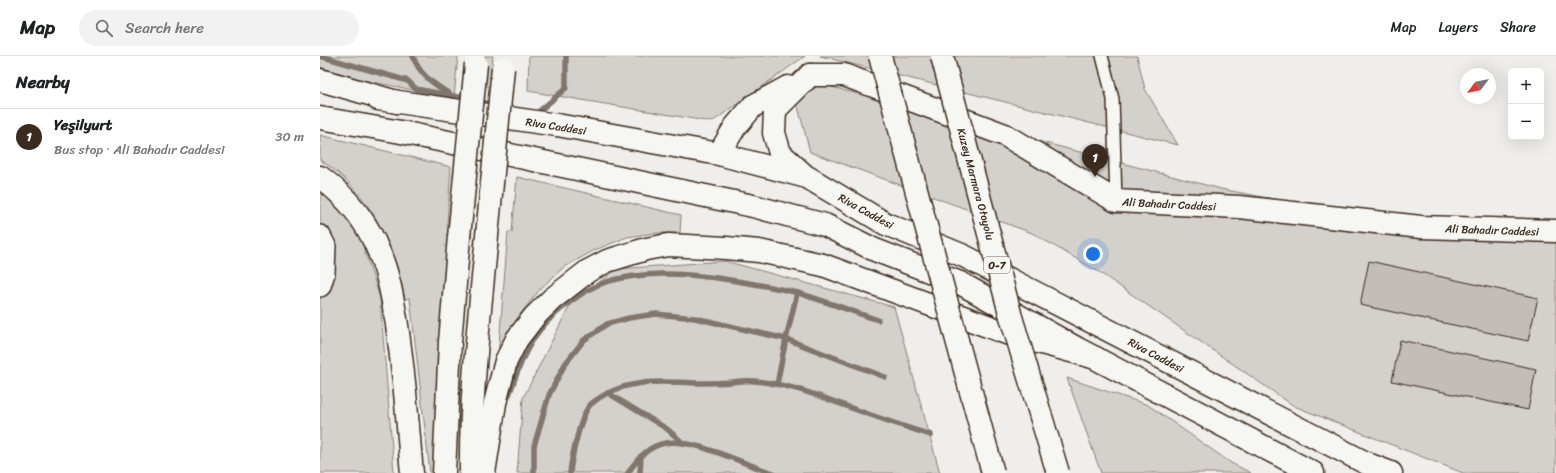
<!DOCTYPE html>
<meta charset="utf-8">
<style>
body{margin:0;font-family:Sriracha,sans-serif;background:#f2f2f2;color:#202124}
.controls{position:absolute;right:12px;top:12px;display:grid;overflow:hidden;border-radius:6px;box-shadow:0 4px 16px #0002}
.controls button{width:36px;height:36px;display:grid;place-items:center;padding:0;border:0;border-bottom:1px solid #e0e0e0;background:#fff;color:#202124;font:20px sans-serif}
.compass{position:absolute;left:1140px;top:12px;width:36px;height:36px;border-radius:50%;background:#fff;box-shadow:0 4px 16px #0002;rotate:238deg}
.you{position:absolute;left:773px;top:198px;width:14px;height:14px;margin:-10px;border:3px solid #fff;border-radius:50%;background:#1a73e8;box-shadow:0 0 0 6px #1a73e833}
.badge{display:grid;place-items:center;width:26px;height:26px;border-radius:50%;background:#3b2a1e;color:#fff;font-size:13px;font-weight:700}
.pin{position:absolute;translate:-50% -33px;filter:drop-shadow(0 1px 2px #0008)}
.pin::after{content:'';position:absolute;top:21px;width:14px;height:12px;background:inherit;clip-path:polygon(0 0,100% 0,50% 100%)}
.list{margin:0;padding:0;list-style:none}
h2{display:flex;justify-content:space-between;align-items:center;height:52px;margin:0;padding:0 16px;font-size:17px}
h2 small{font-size:13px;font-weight:400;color:#757577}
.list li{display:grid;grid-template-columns:26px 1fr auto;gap:12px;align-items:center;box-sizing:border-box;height:56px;padding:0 16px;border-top:1px solid #e0e0e0}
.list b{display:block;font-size:15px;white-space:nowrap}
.list p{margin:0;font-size:13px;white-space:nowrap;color:#757577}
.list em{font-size:13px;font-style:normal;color:#757577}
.icon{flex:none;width:22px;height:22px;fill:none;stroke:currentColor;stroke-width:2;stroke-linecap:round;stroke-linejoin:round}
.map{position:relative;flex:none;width:1236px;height:417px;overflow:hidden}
header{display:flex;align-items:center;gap:24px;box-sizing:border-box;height:56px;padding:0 20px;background:#fff;border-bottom:1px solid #e0e0e0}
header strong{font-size:19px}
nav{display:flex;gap:22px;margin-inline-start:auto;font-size:14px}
.search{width:280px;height:36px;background:#f2f2f2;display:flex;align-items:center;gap:10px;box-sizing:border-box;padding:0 14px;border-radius:22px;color:#757577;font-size:15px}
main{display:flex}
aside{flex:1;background:#fff}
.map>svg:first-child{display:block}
</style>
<header>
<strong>Map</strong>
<div class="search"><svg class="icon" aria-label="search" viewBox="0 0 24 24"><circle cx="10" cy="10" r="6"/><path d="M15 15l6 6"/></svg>Search here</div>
<nav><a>Map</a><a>Layers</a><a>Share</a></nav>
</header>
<main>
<aside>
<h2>Nearby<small></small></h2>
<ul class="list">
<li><span class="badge">1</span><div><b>Yeşilyurt</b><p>Bus stop · Ali Bahadır Caddesi</p></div><em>30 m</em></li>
</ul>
</aside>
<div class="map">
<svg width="1236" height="417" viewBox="0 0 1236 417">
<rect width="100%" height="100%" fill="#efeeea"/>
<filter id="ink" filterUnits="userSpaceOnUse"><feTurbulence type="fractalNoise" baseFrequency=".025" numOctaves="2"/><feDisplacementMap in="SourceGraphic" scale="8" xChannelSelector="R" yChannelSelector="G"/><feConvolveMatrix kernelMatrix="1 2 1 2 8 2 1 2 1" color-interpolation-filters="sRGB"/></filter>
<g filter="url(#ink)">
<g fill="#d4d1cc" stroke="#887e75">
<polygon points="0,0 138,0 134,42 43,24 0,11"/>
<polygon points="165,0 173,0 170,30 163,30"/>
<polygon points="209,0 485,0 392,66 208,35"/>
<polygon points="500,0 817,0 825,33 858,89"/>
<polygon points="500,28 901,133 1126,176 1236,176 1236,417 1143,417 974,350 779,216 712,177 490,96 477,47"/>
<path d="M 0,79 L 131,111 L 127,168 L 131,169 L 116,417 L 110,417 L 90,242 L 85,243 C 74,188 49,134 0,104 Z"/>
<polygon points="197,121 361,159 360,177 335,177 307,181 275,194 244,211 220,233 199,260 177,314 188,176 192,176"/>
<polygon points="0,127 35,166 60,242 74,417 0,417"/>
<polygon points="405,205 574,251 620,417 197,417 203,342 251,247 297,213"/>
<polygon points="747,322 828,349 911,407 931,417 781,417"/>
</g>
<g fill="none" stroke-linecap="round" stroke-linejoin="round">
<g stroke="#81766d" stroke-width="5.5">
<polyline points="0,0 88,25 96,33 149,43"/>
<path d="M 93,0 C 99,19 114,28 130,38"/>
<polyline points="157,45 176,49"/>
<polyline points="216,58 246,32 246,0"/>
<polyline points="457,328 466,283 477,237"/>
<polyline points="288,337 347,373 362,386"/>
<path d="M 187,344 C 196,321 203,295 219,275 C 233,257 264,233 286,226 C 323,215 360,217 397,222 C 424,226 451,230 478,237 C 505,245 531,255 558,264"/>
<polyline points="214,417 214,390 229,339 245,308 264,284 287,268 309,262 336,258 375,262 466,283 565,321"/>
<path d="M 250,417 C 251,404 261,356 271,348 C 301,323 338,325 375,327 C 387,327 399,327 411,326 C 419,325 427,324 435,325 C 470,328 502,341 534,353 C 559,362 585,371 611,379"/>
<path d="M 308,417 C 316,404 329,390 345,387 C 371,381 425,409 453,417"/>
<polyline points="320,417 321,400"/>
</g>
</g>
<g fill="#c2bdb7" stroke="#3b2a1e">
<polygon points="1049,205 1218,242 1208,285 1040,249"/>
<polygon points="1080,284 1216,313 1208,354 1072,325"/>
</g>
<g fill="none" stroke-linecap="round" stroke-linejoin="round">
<g stroke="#3b2a1e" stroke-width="14">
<polyline id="lane" points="782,0 793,43 796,145"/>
</g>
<g stroke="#3b2a1e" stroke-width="24">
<polyline id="street" points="0,180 5,190 4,217 0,230"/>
</g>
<g stroke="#3b2a1e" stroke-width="25">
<polyline id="secondary" points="490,19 524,19 685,79 796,145 919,151 1101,171 1236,175"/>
</g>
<g stroke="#3b2a1e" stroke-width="25">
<g id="primary">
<polyline points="58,43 237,69 399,98 487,121 566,168 644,200 1050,409 1071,417"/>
<polyline points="0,62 81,76 433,150 505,169 555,194 640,227 758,293 993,417"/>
<polyline points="399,98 415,71 433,50 468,31"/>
<polyline points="483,118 460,97 454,77 455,54 490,19"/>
</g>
</g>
<g stroke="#3b2a1e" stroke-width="25">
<g id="highway">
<polyline points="0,24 77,46"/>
<path d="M 0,121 C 26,140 47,166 59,196 C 69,219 73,245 77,269 C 81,299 85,329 87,360 C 89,379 90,398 92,417"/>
<polyline points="124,417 130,286 139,181"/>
<path d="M 151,417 C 150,341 159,266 166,190"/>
<polyline points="164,417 175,347 186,305 197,283 214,261 232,243 268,215 287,205 326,193 348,189 406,192 439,195 503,209 689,278 776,302"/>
</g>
</g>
<use href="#lane" stroke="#f6f6f2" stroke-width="11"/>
<use href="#street" stroke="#f6f6f2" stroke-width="21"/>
<use href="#secondary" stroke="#f6f6f2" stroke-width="22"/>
<use href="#primary" stroke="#f6f6f2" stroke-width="22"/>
<use href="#highway" stroke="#f6f6f2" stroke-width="22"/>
<g stroke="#3b2a1e" stroke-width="25" stroke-linecap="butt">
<g id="highway-bridge">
<polyline points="560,0 673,417"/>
<polyline points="622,0 691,261 738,417"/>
<polyline points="139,181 156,8"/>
<polyline points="166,190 183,12"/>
</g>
</g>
<use href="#highway-bridge" stroke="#f6f6f2" stroke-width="22"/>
</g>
</g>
<g text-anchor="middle" stroke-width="4" stroke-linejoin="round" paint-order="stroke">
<rect fill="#f6f6f2" stroke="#73675e" stroke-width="1" x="664" y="201" width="26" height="16" rx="3"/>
<g font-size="10" font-weight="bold" fill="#3b2a1e">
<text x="677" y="213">O-7</text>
</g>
<g font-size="11" fill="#3b2a1e" stroke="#f6f6f2">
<text transform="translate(236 70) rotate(9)" y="4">Riva Caddesi</text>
<text transform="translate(656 128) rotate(75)" y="4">Kuzey Marmara Otoyolu</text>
<text transform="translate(849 148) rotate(3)" y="4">Ali Bahadır Caddesi</text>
<text transform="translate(546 155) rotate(29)" y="4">Riva Caddesi</text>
<text transform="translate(1172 174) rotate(2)" y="4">Ali Bahadır Caddesi</text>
<text transform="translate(836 299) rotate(28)" y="4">Riva Caddesi</text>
</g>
</g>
</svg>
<div class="controls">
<button>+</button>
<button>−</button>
</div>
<svg class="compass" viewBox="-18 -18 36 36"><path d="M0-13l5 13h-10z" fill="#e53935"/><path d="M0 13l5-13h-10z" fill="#757577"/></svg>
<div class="you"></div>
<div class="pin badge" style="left:775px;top:121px">1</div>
</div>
</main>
